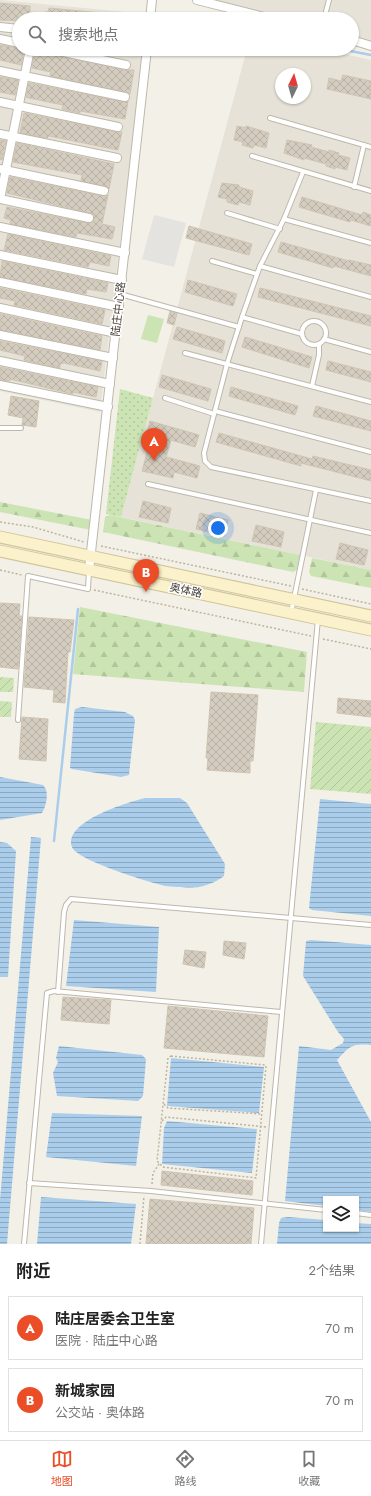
<!DOCTYPE html>
<html lang="zh">
<meta charset="utf-8">
<style>
body{margin:0;font-family:Jost,"Noto Sans SC",sans-serif;background:#f2f2f2;color:#222}
.controls{position:absolute;right:12px;bottom:12px;display:grid;overflow:hidden;border-radius:0px;box-shadow:0 1px 3px #0004}
.controls button{width:36px;height:36px;display:grid;place-items:center;padding:0;border:0;border-bottom:1px solid #e0e0e0;background:#fff;color:#222;font:20px sans-serif}
.compass{position:absolute;left:275px;top:68px;width:36px;height:36px;border-radius:50%;background:#fff;box-shadow:0 1px 3px #0004;rotate:5deg}
.you{position:absolute;left:218px;top:528px;width:14px;height:14px;margin:-10px;border:3px solid #fff;border-radius:50%;background:#1a73e8;box-shadow:0 0 0 6px #1a73e833}
.badge{display:grid;place-items:center;width:26px;height:26px;border-radius:50%;background:#eb4d27;color:#fff;font-size:13px;font-weight:700}
.pin{position:absolute;translate:-50% -33px;filter:drop-shadow(0 1px 2px #0008)}
.pin::after{content:'';position:absolute;top:21px;width:14px;height:12px;background:inherit;clip-path:polygon(0 0,100% 0,50% 100%)}
.list{margin:0;padding:0;list-style:none}
h2{display:flex;justify-content:space-between;align-items:center;height:52px;margin:0;padding:0 16px;font-size:17px}
h2 small{font-size:13px;font-weight:400;color:#767676}
.list li{display:grid;grid-template-columns:26px 1fr auto;gap:12px;align-items:center;box-sizing:border-box;height:64px;margin:0 8px 8px;padding:0 8px;border:1px solid #e0e0e0;border-radius:0px}
.list b{display:block;font-size:15px;white-space:nowrap}
.list p{margin:0;font-size:13px;white-space:nowrap;color:#767676}
.list em{font-size:13px;font-style:normal;color:#767676}
.icon{flex:none;width:22px;height:22px;fill:none;stroke:currentColor;stroke-width:2;stroke-linecap:round;stroke-linejoin:round}
.map{position:relative;flex:none;width:371px;height:1244px;overflow:hidden}
.search{position:absolute;background:#fff;box-shadow:0 1px 3px #0004;left:12px;right:12px;top:12px;height:44px;display:flex;align-items:center;gap:10px;box-sizing:border-box;padding:0 14px;border-radius:22px;color:#767676;font-size:15px}
.sheet{height:196px;background:#fff}
nav{display:flex;justify-content:space-around;align-items:center;box-sizing:border-box;height:56px;border-top:1px solid #e0e0e0;background:#fff;font-size:11px;color:#767676}
nav a{display:grid;justify-items:center;gap:2px}
nav .on{color:#eb4d27}
.map>svg:first-child{display:block}
</style>
<div class="map">
<svg width="371" height="1244" viewBox="0 0 371 1244">
<defs>
<pattern id="grass-dots" width="8" height="8" patternUnits="userSpaceOnUse"><rect width="8" height="8" fill="#cce4b4"/><path d="M2 2h.1M6 6h.1" fill="none" stroke="#b1c59b" stroke-width="1.8" stroke-linecap="round"/></pattern>
<pattern id="forest-firs" width="22" height="20" patternUnits="userSpaceOnUse"><rect width="22" height="20" fill="#cce4b4"/><path d="M5 1l3.5 6h-7zM16 11l3.5 6h-7z" fill="#b1c59b"/></pattern>
<pattern id="garden-furrows" width="10" height="10" patternUnits="userSpaceOnUse"><rect width="10" height="10" fill="#cce4b4"/><path d="M-1 1l2-2M0 10L10 0M9 11l2-2" fill="none" stroke="#b1c59b"/></pattern>
<pattern id="water-rules" width="6" height="5" patternUnits="userSpaceOnUse"><rect width="6" height="5" fill="#a9cdeb"/><path d="M0 2.5h6" fill="none" stroke="#8ba8bf"/></pattern>
<pattern id="building-cross-hatch" width="8" height="8" patternUnits="userSpaceOnUse"><rect width="8" height="8" fill="#d4ccbe"/><path d="M0 0l8 8M0 8l8-8" fill="none" stroke="#b7b0a4"/></pattern>
</defs>
<rect width="100%" height="100%" fill="#f3f0e8"/>
<g fill="#e6e2d7" fill-rule="evenodd">
<polygon points="0,0 147,14 146,19 19,19 19,49 143,49 100,412 0,391"/>
<polygon points="209,0 371,0 371,43 352,38 352,19 280,19"/>
<path d="M 247,49 L 322,49 L 371,60 L 371,570 L 121,517 ZM 281,74 L 305,74 L 305,98 L 281,98 Z"/>
</g>
<polygon fill="url(#grass-dots)" points="120,389 153,398 121,517 106,514"/>
<g fill="url(#forest-firs)">
<polygon points="0,502 92,520 91,530 0,512"/>
<polygon points="110,515 300,555 297,570 293,572 103,532 105,517"/>
<polygon points="312,558 371,570 371,588 311,576 309,572"/>
<polygon points="80,607 307,652 304,692 73,674"/>
</g>
<g fill="url(#garden-furrows)">
<polygon points="0,677 14,678 13,692 0,692"/>
<polygon points="0,701 12,702 11,717 0,717"/>
<polygon points="316,722 371,727 371,794 310,789"/>
</g>
<polygon fill="#cce4b4" points="148,315 164,319 157,343 141,339"/>
<polygon fill="#e4e3e0" points="154,215 186,223 174,267 142,259"/>
<g fill="url(#water-rules)">
<polygon points="82,707 125,712 133,716 135,720 129,775 121,777 72,769 70,768 74,714 75,709"/>
<path d="M 0,777 L 43,785 C 50,792 46,806 42,813 L 0,820 Z"/>
<path d="M 145,798 L 180,798 L 187,803 L 225,864 L 224,876 C 218,881 208,885 199,887 C 190,888 175,887 166,886 C 151,883 76,860 72,847 C 63,821 129,802 145,798 Z"/>
<polygon points="320,799 371,804 371,916 312,910 309,908"/>
<polygon points="31,837 41,838 7,1244 0,1244 0,1200"/>
<polygon points="0,842 7,843 16,851 8,977 0,977"/>
<polygon points="74,920 159,927 156,992 66,986"/>
<path d="M 311,940 L 371,945 L 371,1045 C 352,1043 350,1046 337,1060 L 371,1122 L 371,1212 L 356,1210 L 356,1199 L 326,1199 L 326,1206 L 285,1201 L 299,1046 L 331,1050 L 343,1043 L 344,1039 L 338,1032 L 303,976 L 306,941 Z"/>
<polygon points="59,1046 142,1055 146,1059 143,1096 138,1101 57,1096 53,1073 58,1062 56,1058"/>
<polygon points="171,1058 264,1067 259,1113 167,1106"/>
<polygon points="52,1113 142,1116 136,1166 46,1157"/>
<polygon points="167,1121 257,1129 252,1173 162,1164 164,1128"/>
<polygon points="41,1197 136,1204 131,1244 37,1244"/>
<polygon points="288,1217 326,1220 326,1229 356,1229 356,1223 371,1224 371,1244 277,1244 279,1223 281,1218"/>
</g>
<g fill="none" stroke-linecap="round" stroke-linejoin="round">
<g stroke="#a9cdeb" stroke-width="2.5">
<polyline points="178,16 191,19"/>
<polyline points="340,49 371,55"/>
<polyline points="54,841 78,609"/>
</g>
</g>
<g fill="url(#building-cross-hatch)" stroke="#cec4b2">
<polygon points="0,3 30,6 30,13 44,14 43,19 19,19 19,21 0,20"/>
<polygon points="49,8 112,14 111,19 44,19 45,12 48,12"/>
<polygon points="0,45 24,49 21,65 0,60"/>
<polygon points="35,50 125,70 134,70 130,94 126,92 50,76 51,72 32,68"/>
<polygon points="343,75 371,81 371,99 327,89 329,78 341,81"/>
<polygon points="0,77 18,80 15,95 0,92"/>
<polygon points="29,83 124,102 128,101 125,119 80,111 80,113 62,109 63,105 29,98 26,97"/>
<polygon points="24,113 117,132 122,132 118,150 49,136 47,138 20,133"/>
<polygon points="237,126 246,128 246,126 269,133 266,148 254,145 253,148 242,145 243,142 234,140"/>
<polygon points="0,140 6,141 2,160 0,159"/>
<polygon points="287,140 312,145 311,147 329,152 329,150 339,153 338,155 350,158 347,170 335,167 335,169 326,166 326,164 304,158 304,160 284,153"/>
<polygon points="17,143 114,164 109,189 105,186 81,181 82,175 13,162"/>
<polygon points="10,177 103,196 108,195 102,224 115,227 112,239 77,233 76,237 10,224 11,220 4,218 7,207 88,223 93,222 94,219 90,213 7,193"/>
<polygon points="222,183 239,185 239,187 253,191 250,205 239,202 238,205 227,202 227,199 218,197"/>
<polygon points="302,197 362,215 363,212 371,215 371,226 351,220 350,222 299,207"/>
<polygon points="189,226 252,244 249,255 186,238"/>
<polygon points="8,234 111,256 109,266 90,262 88,267 4,250"/>
<polygon points="281,242 349,261 349,260 371,265 371,276 334,266 333,268 278,252"/>
<polygon points="2,261 108,283 106,292 87,289 86,294 0,277"/>
<polygon points="188,280 237,294 233,306 185,292"/>
<polygon points="0,288 105,310 102,324 14,305 15,301 0,298"/>
<polygon points="260,288 371,316 371,326 258,297"/>
<polygon points="170,311 177,313 174,325 167,323"/>
<polygon points="0,314 102,336 100,350 0,330"/>
<polygon points="177,327 225,341 222,353 173,339"/>
<polygon points="245,337 312,357 309,368 242,347"/>
<polygon points="0,341 102,361 100,371 64,363 60,364 60,368 24,360 25,356 0,350"/>
<polygon points="328,361 371,372 371,382 326,370"/>
<polygon points="0,367 98,387 96,397 73,392 73,394 10,379 10,381 0,380"/>
<polygon points="162,375 211,389 208,401 159,387"/>
<polygon points="231,387 298,406 295,415 229,396"/>
<polygon points="11,396 39,401 36,427 22,425 23,418 8,415"/>
<polygon points="316,406 371,421 371,431 313,416"/>
<polygon points="150,421 199,435 195,447 171,440 166,457 200,466 197,478 174,472 173,478 142,471 152,434 147,433"/>
<polygon points="219,433 312,459 313,456 371,470 371,481 301,463 301,466 216,442"/>
<polygon points="143,501 171,508 168,523 139,517"/>
<polygon points="200,513 228,520 225,536 196,529"/>
<polygon points="256,525 284,532 281,547 252,541"/>
<polygon points="340,543 368,550 364,565 336,559"/>
<polygon points="0,603 20,604 19,616 22,616 18,669 0,667"/>
<polygon points="29,617 74,620 70,652 68,652 65,703 53,702 54,690 24,687"/>
<polygon points="211,692 258,695 253,761 250,761 250,773 207,770 208,758 206,758"/>
<polygon points="338,698 371,701 371,717 337,713"/>
<polygon points="22,717 48,719 46,761 19,759"/>
<polygon points="224,941 246,943 244,959 223,955"/>
<polygon points="185,950 206,952 204,968 183,964"/>
<polygon points="63,997 111,1000 109,1024 61,1020"/>
<polygon points="168,1006 268,1016 264,1057 164,1048"/>
<polygon points="162,1171 253,1181 252,1195 161,1185"/>
<polygon points="150,1199 254,1208 251,1244 146,1244"/>
</g>
<g fill="none" stroke-linecap="round" stroke-linejoin="round">
<g stroke="#beb8ab" stroke-width="6">
<g id="lane">
<polyline points="324,19 329,0"/>
<polyline points="270,118 371,147"/>
<polyline points="252,156 371,191"/>
<polyline points="303,172 284,219 260,266 242,317 227,364 204,453 205,461 211,467 371,501"/>
<polyline points="354,187 364,145"/>
<polyline points="227,213 280,229"/>
<polyline points="284,219 371,243"/>
<polyline points="212,261 257,274"/>
<polyline points="260,266 371,297"/>
<polyline points="120,294 239,327"/>
<polyline points="242,317 302,334"/>
<circle cx="314" cy="333" r="12"/>
<polyline points="324,339 371,352"/>
<polyline points="185,353 371,402"/>
<polyline points="312,386 319,355 319,344"/>
<polyline points="165,398 214,414"/>
<polyline points="215,411 371,452"/>
<polyline points="0,428 21,428"/>
<polyline points="148,484 371,533"/>
<polyline points="291,613 316,490"/>
<polyline points="18,720 28,576 88,589 89,570"/>
<polyline points="58,992 64,912 66,905 71,899 371,925"/>
<polyline points="29,1183 151,1191 326,1210"/>
<polyline points="356,1213 371,1215"/>
<polyline points="24,1244 47,993 54,991 281,1012"/>
<polyline points="261,1244 318,619"/>
</g>
</g>
<g stroke="#beb8ab" stroke-width="10">
<g id="street">
<polyline points="197,0 272,19"/>
<polyline points="150,19 152,0"/>
<polyline points="0,27 19,29"/>
<polyline points="0,39 19,43"/>
<polyline points="352,40 371,46"/>
<polyline points="49,49 126,65"/>
<polyline points="0,71 125,97"/>
<polyline points="0,102 118,127"/>
<polyline points="0,134 117,158"/>
<polyline points="0,169 104,191"/>
<polyline points="0,199 30,49"/>
<polyline points="0,199 89,218"/>
<polyline points="0,227 125,253"/>
<polyline points="0,255 122,280"/>
<polyline points="0,282 119,307"/>
<polyline points="0,308 116,333"/>
<polyline points="0,335 113,358"/>
<polyline points="0,361 110,384"/>
<polyline points="0,385 108,407"/>
<polyline points="89,570 147,49"/>
</g>
</g>
<g stroke="#d0c49a" stroke-width="13">
<g id="secondary">
<polyline points="0,537 371,616"/>
<polyline points="0,551 371,630"/>
</g>
</g>
<g stroke="#bfb49d" stroke-width="1.5" stroke-dasharray="2 2" stroke-linecap="butt">
<polyline points="0,522 33,527 84,542"/>
<polyline points="101,546 291,586"/>
<polyline points="0,570 22,575"/>
<polyline points="302,589 371,604"/>
<polyline points="94,590 311,636"/>
<polyline points="323,639 371,649"/>
<polygon points="171,1056 265,1065 266,1066 256,1178 163,1167 157,1161 168,1058"/>
<polyline points="164,1104 168,1108 262,1114"/>
<polyline points="162,1121 166,1117 266,1127"/>
<polyline points="152,1184 153,1173 159,1164"/>
<polyline points="140,1244 144,1196"/>
</g>
<use href="#lane" stroke="#fff" stroke-width="4"/>
<use href="#street" stroke="#fff" stroke-width="8"/>
<use href="#secondary" stroke="#fbf1ca" stroke-width="11"/>
</g>
<g text-anchor="middle" stroke-width="3" stroke-linejoin="round" paint-order="stroke">
<g font-size="11" fill="#464137" stroke="#fff">
<text transform="translate(118 309) rotate(-84)" y="4">陆庄中心路</text>
<text transform="translate(186 590) rotate(12)" y="4">奥体路</text>
</g>
</g>
</svg>
<div class="controls">
<button><svg class="icon" aria-label="layers" viewBox="0 0 24 24"><path d="M12 4l9 5-9 5-9-5zM3 14l9 5 9-5"/></svg></button>
</div>
<svg class="compass" viewBox="-18 -18 36 36"><path d="M0-13l5 13h-10z" fill="#e53935"/><path d="M0 13l5-13h-10z" fill="#767676"/></svg>
<div class="you"></div>
<div class="pin badge" style="left:154px;top:461px">A</div>
<div class="pin badge" style="left:146px;top:592px">B</div>
<div class="search"><svg class="icon" aria-label="search" viewBox="0 0 24 24"><circle cx="10" cy="10" r="6"/><path d="M15 15l6 6"/></svg>搜索地点</div>
</div>
<section class="sheet">
<h2>附近<small>2个结果</small></h2>
<ul class="list">
<li><span class="badge">A</span><div><b>陆庄居委会卫生室</b><p>医院 · 陆庄中心路</p></div><em>70 m</em></li>
<li><span class="badge">B</span><div><b>新城家园</b><p>公交站 · 奥体路</p></div><em>70 m</em></li>
</ul>
</section>
<nav>
<a class="on"><svg class="icon" aria-label="map" viewBox="0 0 24 24"><path d="M3 6l6-2 6 2 6-2v14l-6 2-6-2-6 2zM9 4v14M15 6v14"/></svg>地图</a>
<a><svg class="icon" aria-label="directions" viewBox="0 0 24 24"><path d="M12 3l9 9-9 9-9-9zM9 14v-3h6M13 9l2 2-2 2"/></svg>路线</a>
<a><svg class="icon" aria-label="saved" viewBox="0 0 24 24"><path d="M7 4h10v16l-5-4-5 4z"/></svg>收藏</a>
</nav>
